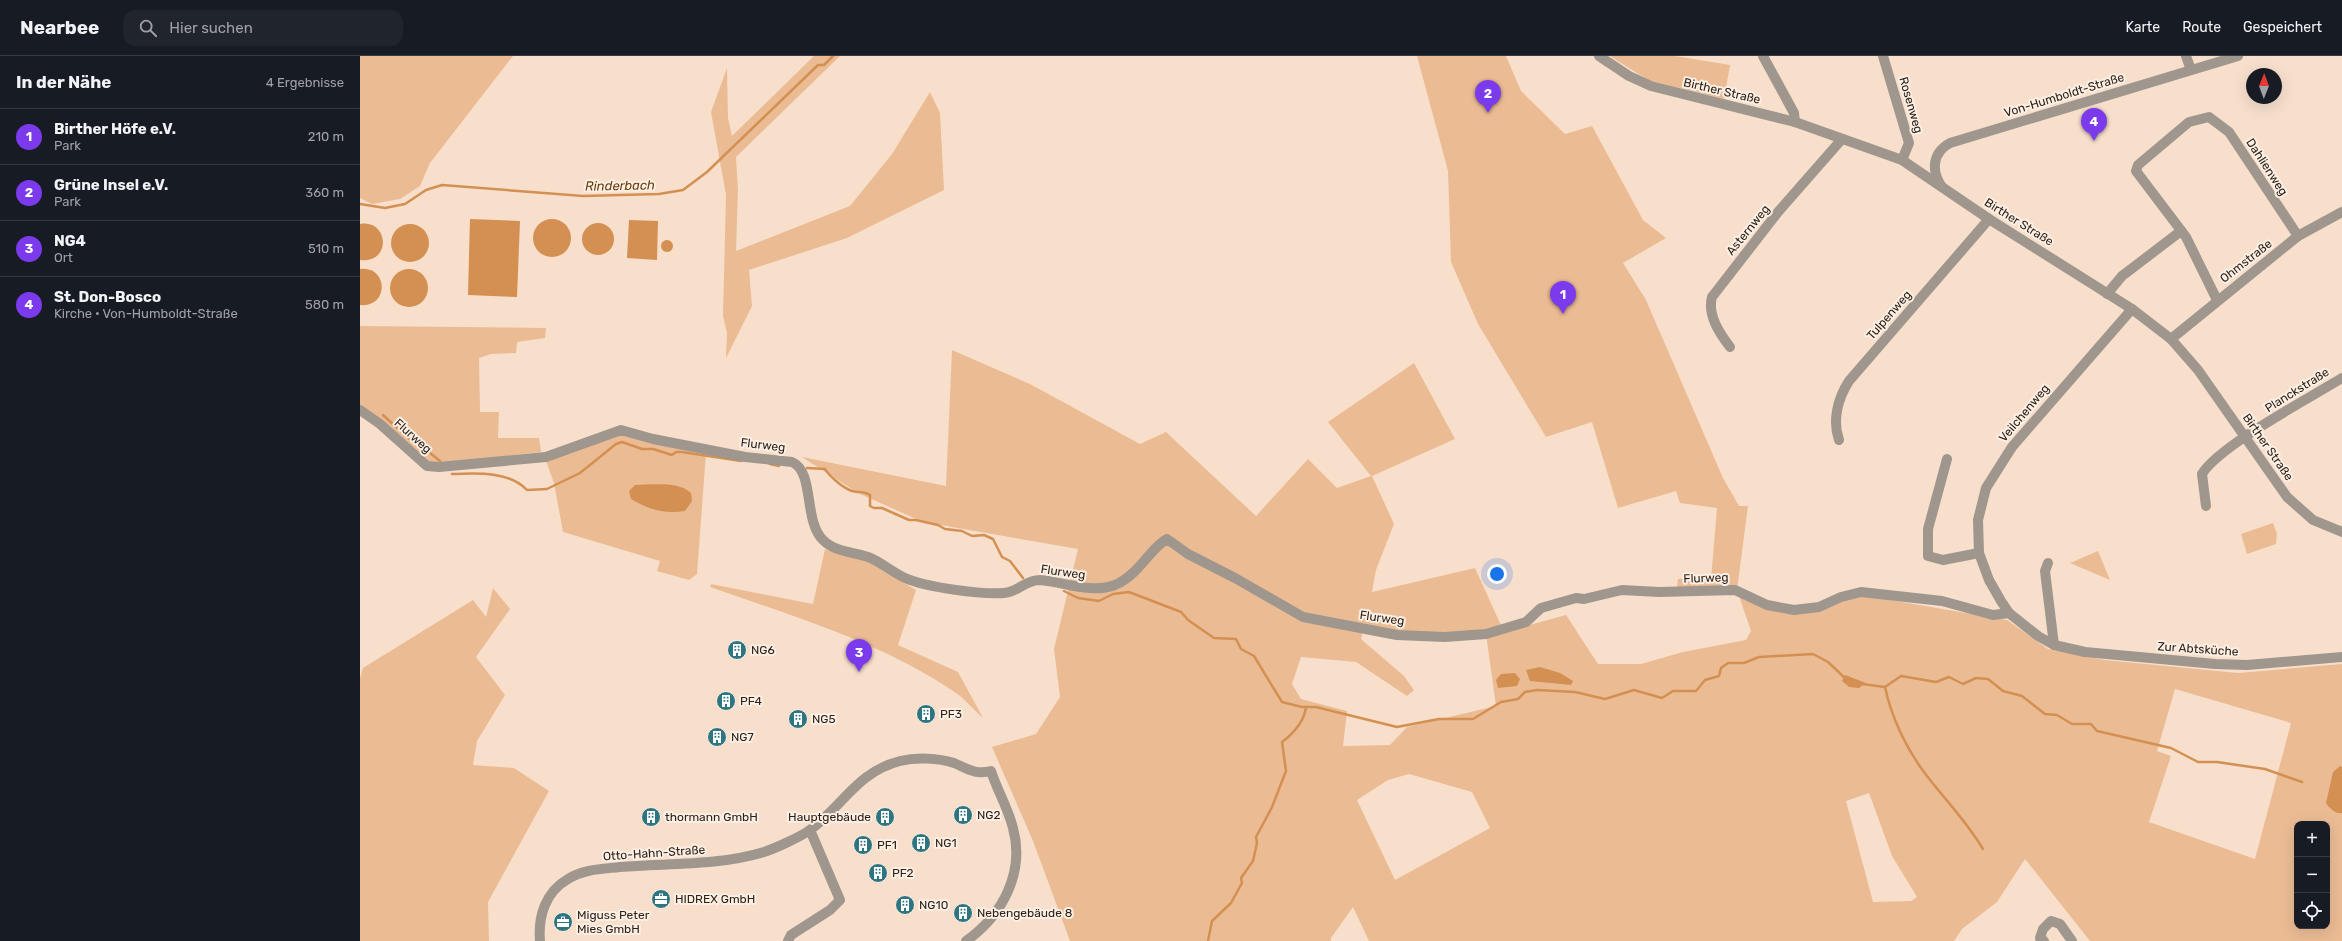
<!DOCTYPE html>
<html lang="de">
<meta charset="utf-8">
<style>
body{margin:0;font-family:Rubik,sans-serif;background:#20242c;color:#f1f3f6}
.controls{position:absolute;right:12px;bottom:12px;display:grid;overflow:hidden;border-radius:8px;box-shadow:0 4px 16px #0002}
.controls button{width:36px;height:36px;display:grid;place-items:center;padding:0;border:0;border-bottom:1px solid #363941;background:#171b24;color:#f1f3f6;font:20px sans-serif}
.compass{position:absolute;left:1886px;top:12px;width:36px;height:36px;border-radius:50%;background:#171b24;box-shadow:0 4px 16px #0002;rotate:1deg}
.you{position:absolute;left:1137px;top:518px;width:14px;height:14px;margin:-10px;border:3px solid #fff;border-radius:50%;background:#1a73e8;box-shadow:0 0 0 6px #1a73e833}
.badge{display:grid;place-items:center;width:26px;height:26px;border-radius:50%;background:#7c3aed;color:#fff;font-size:13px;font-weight:700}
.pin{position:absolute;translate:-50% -33px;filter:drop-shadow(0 1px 2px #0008)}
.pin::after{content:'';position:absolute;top:21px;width:14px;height:12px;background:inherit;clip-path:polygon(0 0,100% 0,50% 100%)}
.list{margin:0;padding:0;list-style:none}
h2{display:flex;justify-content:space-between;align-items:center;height:52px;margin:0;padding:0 16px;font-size:17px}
h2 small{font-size:13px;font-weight:400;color:#9ea1a6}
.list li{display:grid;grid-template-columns:26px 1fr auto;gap:12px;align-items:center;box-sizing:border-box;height:56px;padding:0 16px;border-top:1px solid #363941}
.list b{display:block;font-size:15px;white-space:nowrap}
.list p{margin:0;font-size:13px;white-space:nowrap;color:#9ea1a6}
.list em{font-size:13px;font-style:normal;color:#9ea1a6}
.icon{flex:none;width:22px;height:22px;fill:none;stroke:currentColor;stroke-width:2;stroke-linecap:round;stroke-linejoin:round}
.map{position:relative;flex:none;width:1982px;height:885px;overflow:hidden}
header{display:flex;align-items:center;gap:24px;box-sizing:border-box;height:56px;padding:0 20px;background:#171b24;border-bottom:1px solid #363941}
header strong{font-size:19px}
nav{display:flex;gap:22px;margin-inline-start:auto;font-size:14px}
.search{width:280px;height:36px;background:#20242c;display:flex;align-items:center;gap:10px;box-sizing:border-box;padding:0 14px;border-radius:12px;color:#9ea1a6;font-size:15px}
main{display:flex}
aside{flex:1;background:#171b24}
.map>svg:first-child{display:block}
</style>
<header>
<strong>Nearbee</strong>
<div class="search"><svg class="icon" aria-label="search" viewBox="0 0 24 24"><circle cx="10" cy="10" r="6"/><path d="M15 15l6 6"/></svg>Hier suchen</div>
<nav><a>Karte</a><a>Route</a><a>Gespeichert</a></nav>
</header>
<main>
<aside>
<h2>In der Nähe<small>4 Ergebnisse</small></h2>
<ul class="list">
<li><span class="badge">1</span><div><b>Birther Höfe e.V.</b><p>Park</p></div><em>210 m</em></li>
<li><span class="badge">2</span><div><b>Grüne Insel e.V.</b><p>Park</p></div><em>360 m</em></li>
<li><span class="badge">3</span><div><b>NG4</b><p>Ort</p></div><em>510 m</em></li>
<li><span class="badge">4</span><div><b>St. Don-Bosco</b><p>Kirche · Von-Humboldt-Straße</p></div><em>580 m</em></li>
</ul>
</aside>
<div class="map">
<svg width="1982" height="885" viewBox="0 0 1982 885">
<rect width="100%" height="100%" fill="#f7dfcc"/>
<g fill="#ebbc94" fill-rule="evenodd">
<polygon points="0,0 153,0 70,107 60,130 40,143 12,148 0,142"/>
<polygon points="454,0 480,0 376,101 378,134 376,195 490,150 532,98 570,36 580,57 584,134 487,182 389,214 392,250 366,302 367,277 363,260 366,139 351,56 367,12 368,62 372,80"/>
<path d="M 1057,0 L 1146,0 L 1161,35 L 1205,78 L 1232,70 L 1283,164 L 1306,182 L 1263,207 L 1286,244 L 1363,422 L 1379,450 L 1388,450 L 1377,534 L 1416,553 L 1507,540 L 1647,564 L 1688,593 L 1745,604 L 1878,617 L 1982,608 L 1982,885 L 1730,885 L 1665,803 L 1637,846 L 1602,873 L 1594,885 L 1009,885 L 993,851 L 971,882 L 971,885 L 710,885 L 673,785 L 632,691 L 676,678 L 700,641 L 694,593 L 718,493 L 563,466 L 498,437 L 442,401 L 586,430 L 592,294 L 670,328 L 780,388 L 806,376 L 896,460 L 948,403 L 977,432 L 1011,420 L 968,366 L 1054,307 L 1095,383 L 1012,420 L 1034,468 L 1016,514 L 1012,536 L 1115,512 L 1144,576 L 1206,559 L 1238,608 L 1281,608 L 1323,596 L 1386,584 L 1391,575 L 1377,534 L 1317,531 L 1318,523 L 1351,523 L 1357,452 L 1320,447 L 1316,435 L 1258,452 L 1232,366 L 1186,381 L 1118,268 L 1091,206 L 1088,115 ZM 1003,575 L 1126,578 L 1136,650 L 1047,671 L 1030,689 L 983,690 L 987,655 L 941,643 L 932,628 L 941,601 L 996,606 L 1047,640 L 1054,634 L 1044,620 L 1001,583 ZM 1815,633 L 1931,667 L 1895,803 L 1789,766 L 1811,700 L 1797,695 ZM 1049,718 L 1112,736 L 1130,772 L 1035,824 L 997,744 L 1028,724 ZM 1509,737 L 1532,800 L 1557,841 L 1551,845 L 1513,846 L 1486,745 ZM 1937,768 L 1967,768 L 1967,870 L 1937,870 Z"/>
<polygon points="1250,0 1315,0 1370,9 1364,43 1288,24"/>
<polygon points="0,270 186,272 185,282 157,286 156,297 131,298 119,302 120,356 139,356 138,382 179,382 181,396 71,408 0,349"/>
<polygon points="262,378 346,397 337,518 329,524 297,515 300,505 203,476 194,427 186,405"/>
<polygon points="1913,467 1917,478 1916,488 1887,498 1881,478"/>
<path d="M 465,493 L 508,506 L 556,534 L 538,589 L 598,616 L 623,662 C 614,654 606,644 596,637 C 524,587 432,560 350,531 L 351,528 L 453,548 Z"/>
<polygon points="1738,495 1750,524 1710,507"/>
<polygon points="133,532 150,553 116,601 145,639 117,685 113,709 154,712 189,735 128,846 129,885 0,885 0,622 3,612 113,544 126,561"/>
</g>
<g fill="#d39052">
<polygon points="110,163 160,165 157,241 108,239"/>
<circle cx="192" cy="182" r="19"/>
<polygon points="269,164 298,165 297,204 267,202"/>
<circle cx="238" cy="183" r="16"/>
<path d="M 0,168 C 29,163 32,208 0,204 Z"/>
<circle cx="50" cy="187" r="19"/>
<circle cx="307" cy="190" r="6"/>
<path d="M 0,213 C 29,210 29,252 0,249 Z"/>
<circle cx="49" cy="232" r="19"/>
<path d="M 275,429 C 292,429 318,425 331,437 L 332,445 L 325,455 C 304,458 290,454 271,443 L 269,435 Z"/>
<polygon points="1180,611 1200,617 1213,625 1211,629 1170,625 1166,614"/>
<polygon points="1155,617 1160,623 1157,630 1138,632 1136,624 1141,618"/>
<polygon points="1485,619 1506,627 1499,632 1489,631 1482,625"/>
<path d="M 1980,710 L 1982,711 L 1982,757 C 1975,758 1970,753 1966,747 L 1973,716 Z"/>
</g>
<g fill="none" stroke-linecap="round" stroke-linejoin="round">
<g stroke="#d39052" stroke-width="2.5">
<polyline points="0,148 25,152 45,148 66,134 82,129 223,140 299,138 323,134 347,116 458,9 464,9 473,0"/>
<polyline points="23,359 49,383 55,385 80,405"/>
<polyline points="410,408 419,410"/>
<path d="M 447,412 L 465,413 C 469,420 483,432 492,435 C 499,437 504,435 510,439 L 510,450 L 514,452 L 522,452 L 549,464 L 556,464 L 578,469 L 585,473 L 602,475 L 612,480 L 624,479 L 633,483 L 642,501 L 650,505 L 663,522"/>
<path d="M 92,418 C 117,417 149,415 167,434 L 187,433 L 220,417 L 256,388 L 262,386 L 282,393 L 293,393 L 312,399 L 316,396 L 322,396 L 381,405"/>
<polyline points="704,535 718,542 739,545 753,538 769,536 821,556 828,564 854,582 876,583 881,593 894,600 922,646 942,651 956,651 1037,671 1079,663 1113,663 1141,646 1158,643 1165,636 1177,634 1215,636 1245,643 1274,634 1302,642 1313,635 1336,635 1345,624 1359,620 1361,612 1368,607 1384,607 1399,601 1453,598 1468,606 1486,623"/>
<polyline points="1502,628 1525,631 1541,620 1576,626 1589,621 1603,628 1616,622 1628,623 1643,635 1662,640 1685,658 1697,659 1712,668 1731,668 1737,675 1811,692 1838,706 1857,706 1905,713 1942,726"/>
<path d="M 1525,631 C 1531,660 1546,692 1564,716 C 1584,743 1605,763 1623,793"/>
<path d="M 848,885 L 852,865 L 871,847 L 882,827 L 881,822 L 893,805 L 897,787 L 896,781 L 912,751 L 926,715 L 922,686 C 934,677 944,666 946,651"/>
</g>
<g stroke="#9f968d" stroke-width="10">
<polyline points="1239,0 1269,20 1291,30 1435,66 1542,104 1629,163 1772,253 1811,283 1838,314 1927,441 1953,464 1982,476"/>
<polyline points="1403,0 1434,57 1435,66"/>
<polyline points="1523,0 1549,87 1542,104"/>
<polyline points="1826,0 1831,14"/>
<path d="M 1582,131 C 1571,115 1572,97 1590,87 L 1878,0"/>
<polyline points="1747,238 1762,220 1821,175"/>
<polyline points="1857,244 1826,181 1776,115 1778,109 1829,66 1849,61 1869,76 1938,180"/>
<polyline points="1772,253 1652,391 1626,432 1618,464 1619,497 1629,524 1641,545 1649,557 1678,580 1694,589 1725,596 1855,608 1887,609 1982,601"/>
<polyline points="1811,283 1938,180 1982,156"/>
<path d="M 1370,291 C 1360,278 1347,259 1352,241 L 1418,156 L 1482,83"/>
<path d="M 0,354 L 20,368 L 67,410 L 79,411 L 186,401 L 261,374 L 293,383 L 385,401 L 432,406 C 455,416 443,464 463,484 C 475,496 493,496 508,501 C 521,506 532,516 545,522 C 565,531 622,539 644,537 C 658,536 665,524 680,524 C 704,526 731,538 755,529 C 779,519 790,492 807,483 L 828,498 L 875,522 L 943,561 L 1037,579 L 1085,581 L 1126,578 L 1166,566 L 1181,552 L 1216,542 L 1224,543 L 1262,534 L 1299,536 L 1375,534 L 1407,549 L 1434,554 L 1459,551 L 1481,541 L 1501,536 L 1582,545 L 1633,559 L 1649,557"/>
<path d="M 1479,384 C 1472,364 1478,342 1489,325 L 1629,163"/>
<polyline points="1587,403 1568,473 1568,500 1583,504 1619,497"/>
<path d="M 1846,450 L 1842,418 C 1860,389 1950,342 1982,322"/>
<polyline points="1688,507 1685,515 1694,589"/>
<path d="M 180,885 C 178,861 185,836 208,823 C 224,813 242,813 260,811 C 308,807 358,810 404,796 C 416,792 440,781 450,774 C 483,750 497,716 540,705 C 557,701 578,702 594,707 C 608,713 615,719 631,715 C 637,734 648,752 653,772 C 665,816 643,859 606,885"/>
<polyline points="428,885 431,879 470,854 480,844 450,774"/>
<polyline points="1684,885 1680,882 1683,873 1691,865 1700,868 1712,885"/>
</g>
</g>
<defs>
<g id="building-disc" transform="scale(1)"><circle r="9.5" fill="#2e7481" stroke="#fdefe3"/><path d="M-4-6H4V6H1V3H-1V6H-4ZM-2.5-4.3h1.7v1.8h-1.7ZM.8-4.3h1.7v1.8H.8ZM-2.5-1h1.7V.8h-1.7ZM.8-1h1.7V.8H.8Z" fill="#fff"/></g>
<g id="office-disc" transform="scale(1)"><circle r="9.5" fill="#2e7481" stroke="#fdefe3"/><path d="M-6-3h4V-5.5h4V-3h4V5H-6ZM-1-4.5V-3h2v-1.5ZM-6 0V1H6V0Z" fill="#fff"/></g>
</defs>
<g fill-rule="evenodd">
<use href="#building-disc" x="377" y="594"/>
<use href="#building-disc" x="366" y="645"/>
<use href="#building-disc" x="566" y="658"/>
<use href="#building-disc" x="438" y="663"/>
<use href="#building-disc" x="357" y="681"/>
<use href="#building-disc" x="603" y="759"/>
<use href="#building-disc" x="291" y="761"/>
<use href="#building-disc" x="525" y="761"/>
<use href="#building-disc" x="561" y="787"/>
<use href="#building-disc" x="503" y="789"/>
<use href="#building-disc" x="518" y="817"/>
<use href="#office-disc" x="301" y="843"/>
<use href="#building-disc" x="545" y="849"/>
<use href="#building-disc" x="603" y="857"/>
<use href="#office-disc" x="203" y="866"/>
</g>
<g text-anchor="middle" stroke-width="4" stroke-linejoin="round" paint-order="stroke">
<g font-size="12" fill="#2b231b" stroke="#fdefe3">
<text transform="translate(1362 35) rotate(13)" y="4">Birther Straße</text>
<text transform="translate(1704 39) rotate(-17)" y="4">Von-Humboldt-Straße</text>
<text transform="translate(1551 49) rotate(74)" y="4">Rosenweg</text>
<text transform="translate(1907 111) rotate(57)" y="4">Dahlienweg</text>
<text transform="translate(1659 166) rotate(32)" y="4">Birther Straße</text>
<text transform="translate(1388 174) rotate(-51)" y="4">Asternweg</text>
<text transform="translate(1886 205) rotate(-38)" y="4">Ohmstraße</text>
<text transform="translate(1529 259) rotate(-49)" y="4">Tulpenweg</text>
<text transform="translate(1937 334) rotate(-32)" y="4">Planckstraße</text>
<text transform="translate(1664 357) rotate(-50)" y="4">Veilchenweg</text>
<text transform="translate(53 380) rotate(42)" y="4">Flurweg</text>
<text transform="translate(403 389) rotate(7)" y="4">Flurweg</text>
<text transform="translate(1908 391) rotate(55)" y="4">Birther Straße</text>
<text transform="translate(703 516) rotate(8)" y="4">Flurweg</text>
<text transform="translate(1346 522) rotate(-2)" y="4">Flurweg</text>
<text transform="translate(1022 562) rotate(8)" y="4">Flurweg</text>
<text transform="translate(1838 593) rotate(4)" y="4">Zur Abtsküche</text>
<text transform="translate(294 797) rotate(-4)" y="4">Otto-Hahn-Straße</text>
</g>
<g font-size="12" fill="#2b231b" stroke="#fdefe3" text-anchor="start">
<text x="391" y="598">NG6</text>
<text x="380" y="649">PF4</text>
<text x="580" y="662">PF3</text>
<text x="452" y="667">NG5</text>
<text x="371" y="685">NG7</text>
<text x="617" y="763">NG2</text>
<text x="305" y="765">thormann GmbH</text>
<text x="511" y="765" text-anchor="end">Hauptgebäude</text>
<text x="575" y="791">NG1</text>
<text x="517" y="793">PF1</text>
<text x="532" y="821">PF2</text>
<text x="315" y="847">HIDREX GmbH</text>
<text x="559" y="853">NG10</text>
<text x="617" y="861">Nebengebäude 8</text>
<text x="217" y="863">Miguss Peter<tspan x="217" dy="14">Mies GmbH</tspan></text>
</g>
<g font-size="13" font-style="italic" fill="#693d0c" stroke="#fdefe3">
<text transform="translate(260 129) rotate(-1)" y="5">Rinderbach</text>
</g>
</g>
</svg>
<div class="controls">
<button>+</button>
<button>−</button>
<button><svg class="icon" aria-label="locate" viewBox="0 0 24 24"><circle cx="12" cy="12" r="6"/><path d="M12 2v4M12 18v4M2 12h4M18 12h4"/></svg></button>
</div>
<svg class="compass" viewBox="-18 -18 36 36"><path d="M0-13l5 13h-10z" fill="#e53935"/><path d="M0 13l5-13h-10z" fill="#9ea1a6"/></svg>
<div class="you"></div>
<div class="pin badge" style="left:1203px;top:258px">1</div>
<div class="pin badge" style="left:1128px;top:57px">2</div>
<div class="pin badge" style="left:499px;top:616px">3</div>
<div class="pin badge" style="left:1734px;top:85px">4</div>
</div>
</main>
